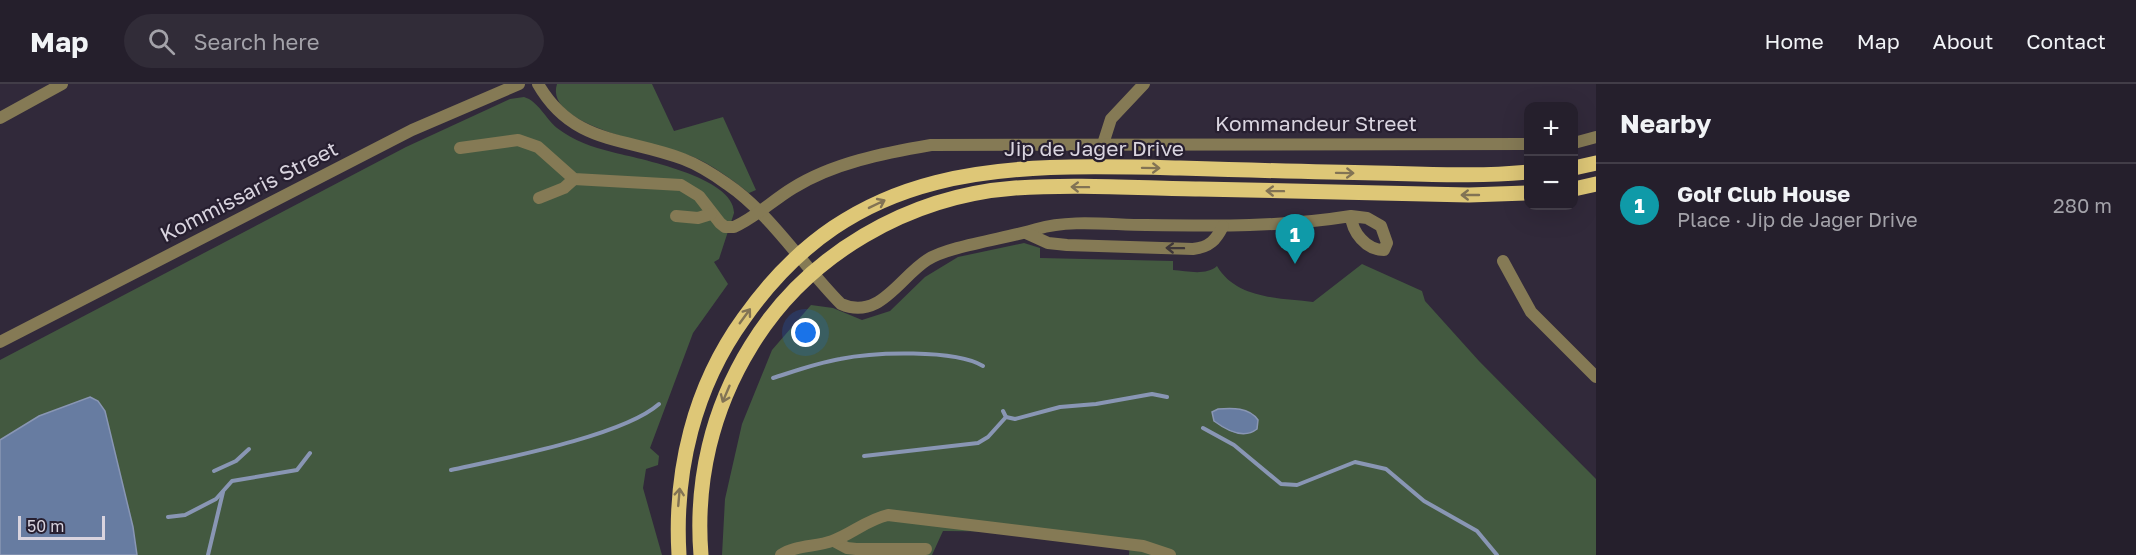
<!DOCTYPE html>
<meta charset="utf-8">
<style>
body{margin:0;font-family:"Golos Text",sans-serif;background:#312c38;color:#f1f3f6}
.controls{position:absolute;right:18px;top:18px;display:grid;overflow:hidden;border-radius:12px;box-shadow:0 6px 24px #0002}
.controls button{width:54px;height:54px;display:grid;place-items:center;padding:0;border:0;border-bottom:2px solid #423d48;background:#251f2c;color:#f1f3f6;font:30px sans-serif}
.scale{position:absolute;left:18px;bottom:15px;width:87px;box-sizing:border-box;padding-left:6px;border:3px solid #d9d4df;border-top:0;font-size:16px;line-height:21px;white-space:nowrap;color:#d9d4df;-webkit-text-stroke:4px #271f30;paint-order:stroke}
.you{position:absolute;left:806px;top:249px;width:21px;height:21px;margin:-15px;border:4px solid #fff;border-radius:50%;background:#1a73e8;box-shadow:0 0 0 9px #1a73e833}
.badge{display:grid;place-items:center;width:39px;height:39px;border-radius:50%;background:#aac719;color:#fff;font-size:20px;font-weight:700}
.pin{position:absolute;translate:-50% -50px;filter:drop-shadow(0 2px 3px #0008)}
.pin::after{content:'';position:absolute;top:32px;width:21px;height:18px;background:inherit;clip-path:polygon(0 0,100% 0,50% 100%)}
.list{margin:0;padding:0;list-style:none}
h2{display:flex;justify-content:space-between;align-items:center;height:78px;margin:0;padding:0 24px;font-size:26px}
h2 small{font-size:20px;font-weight:400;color:#a3a2a9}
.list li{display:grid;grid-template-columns:39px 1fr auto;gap:18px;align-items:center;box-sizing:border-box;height:84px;padding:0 24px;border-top:2px solid #423d48}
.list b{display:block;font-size:22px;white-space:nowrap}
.list p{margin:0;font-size:20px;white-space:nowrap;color:#a3a2a9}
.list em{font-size:20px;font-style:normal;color:#a3a2a9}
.icon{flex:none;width:33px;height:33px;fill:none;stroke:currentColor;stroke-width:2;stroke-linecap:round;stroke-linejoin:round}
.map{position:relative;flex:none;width:1596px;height:471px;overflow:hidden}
header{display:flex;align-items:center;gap:36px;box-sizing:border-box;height:84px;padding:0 30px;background:#251f2c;border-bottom:2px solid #423d48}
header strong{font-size:28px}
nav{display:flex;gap:33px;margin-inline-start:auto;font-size:21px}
.search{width:420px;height:54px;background:#312c38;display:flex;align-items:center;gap:15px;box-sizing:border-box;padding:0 21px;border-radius:33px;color:#a3a2a9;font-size:22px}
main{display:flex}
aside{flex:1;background:#251f2c}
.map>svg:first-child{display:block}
</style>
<header>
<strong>Map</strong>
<div class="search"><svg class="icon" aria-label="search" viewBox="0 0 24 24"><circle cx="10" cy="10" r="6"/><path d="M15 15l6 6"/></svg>Search here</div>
<nav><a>Home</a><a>Map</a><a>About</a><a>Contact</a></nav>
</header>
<main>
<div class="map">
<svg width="1596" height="471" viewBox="0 0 1596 471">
<rect width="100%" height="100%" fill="#31293a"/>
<g fill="#435940">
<path d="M 557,0 L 652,0 L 674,47 L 723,33 L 756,106 L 749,109 C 731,95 713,81 691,72 C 664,61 543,43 557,0 Z"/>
<path d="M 524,13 C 538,17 546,35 557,44 C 574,57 592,63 612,68 C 639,75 735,93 734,129 L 719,175 L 714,178 L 728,200 L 693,249 L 650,364 L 659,372 L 658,381 L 646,385 L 643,404 L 662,471 L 0,471 L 0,276 L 406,63 L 510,15 Z"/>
<path d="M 1024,159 L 1040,164 L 1040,174 L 1173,177 L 1173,186 C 1187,187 1206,192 1217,182 C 1236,215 1280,214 1313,218 L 1362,180 L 1422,207 L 1425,217 L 1479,277 L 1596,395 L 1596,471 L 1129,471 L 1130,458 L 1052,448 L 943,447 L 932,471 L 722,471 L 725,415 L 742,340 L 772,266 L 811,221 L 833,224 L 862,236 L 890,227 L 925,193 L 958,173 Z"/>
</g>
<g fill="#677ca1" stroke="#8996b4" stroke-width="1.5">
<polygon points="90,313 98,317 105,327 133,443 137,471 0,471 0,356 39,332"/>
<path d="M 1218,325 C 1232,324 1249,323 1258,336 L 1257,345 C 1243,356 1226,346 1214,337 L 1212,328 Z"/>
</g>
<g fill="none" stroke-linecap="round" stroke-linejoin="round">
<g stroke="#8996b4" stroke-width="4">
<path d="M 773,294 C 795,287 817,279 840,275 C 873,268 955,265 983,282"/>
<polyline points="1003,327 1006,333 1015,335 1060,323 1096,320 1152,310 1167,313"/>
<polyline points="1203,344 1234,361 1281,400 1297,401 1355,378 1386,385 1424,417 1477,447 1497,471"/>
<polyline points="864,372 978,359 988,353 1006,333"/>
<path d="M 451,386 C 501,375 623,352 659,320"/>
<polyline points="214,387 236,377 249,365"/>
<polyline points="168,433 185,431 216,415 232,397 297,386 310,369"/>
<polyline points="208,471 223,408"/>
</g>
<g stroke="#857a55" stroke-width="12">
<path d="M 538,0 C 573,61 625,53 683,75 C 699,81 713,90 727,100 C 770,129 804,183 841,220 C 879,237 899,194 927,176 C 948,162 1009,154 1037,145 C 1071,135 1111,141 1146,141 C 1216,142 1283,143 1351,132 L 1367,134 L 1381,142 L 1387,159 L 1384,166 C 1366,166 1352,148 1351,132"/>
<polyline points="0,34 62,0"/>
<polyline points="1574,59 1596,53"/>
<polyline points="1103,60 1111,35 1144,0"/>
<path d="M 460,64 L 518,56 L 538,63 L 574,95 L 681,101 L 699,112 L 720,139 L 725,143 L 734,143 C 755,134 773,116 793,104 C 833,79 884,69 931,61 L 1528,60"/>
<polyline points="539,114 564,104 574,95"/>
<polyline points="676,132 698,134 711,130"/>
<path d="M 1026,149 L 1048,159 L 1067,161 L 1193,165 C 1210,163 1216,156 1223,142"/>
<polyline points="1503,177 1531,228 1596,293"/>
<polyline points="0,258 412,46 519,0"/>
<polyline points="834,457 847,464 856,465 926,465"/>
<path d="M 781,471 C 795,461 816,463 832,457 C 852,450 866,436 888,431 L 1143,462 L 1170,471"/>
</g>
<g stroke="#dec777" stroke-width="15">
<polyline points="1574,84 1596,79"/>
<polyline points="1574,105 1596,100"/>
<path d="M 679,471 C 674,387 694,303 744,234 C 856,75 1005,80 1180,84 C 1245,86 1310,88 1376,89 C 1427,90 1478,93 1528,88"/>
<path d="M 701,471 C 695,397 712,325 751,262 C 807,170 909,112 1015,104 C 1076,100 1138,104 1200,105 C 1289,107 1379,109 1469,111 L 1528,109"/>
</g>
</g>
<defs><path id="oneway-shaft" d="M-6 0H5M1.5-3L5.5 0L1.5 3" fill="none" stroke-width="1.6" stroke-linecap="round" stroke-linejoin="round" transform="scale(1.5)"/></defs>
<g stroke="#827354">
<use href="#oneway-shaft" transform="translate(1151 84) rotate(1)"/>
<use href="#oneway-shaft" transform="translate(1345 89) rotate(1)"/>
<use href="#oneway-shaft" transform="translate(1080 103) rotate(-179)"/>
<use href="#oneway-shaft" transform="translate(1275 107) rotate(-179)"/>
<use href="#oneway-shaft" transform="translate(1470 111) rotate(-180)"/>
<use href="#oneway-shaft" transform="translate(877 120) rotate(-26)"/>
<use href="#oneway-shaft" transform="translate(745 232) rotate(-54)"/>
<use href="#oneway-shaft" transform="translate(726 310) rotate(113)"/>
<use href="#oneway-shaft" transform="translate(679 413) rotate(-85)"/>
</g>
<use stroke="#3e3639" href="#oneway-shaft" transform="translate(1175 164) rotate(-179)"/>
<g text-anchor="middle" stroke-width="4.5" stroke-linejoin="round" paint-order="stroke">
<g font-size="21" fill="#d9d4df" stroke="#271f30">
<text x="1316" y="47">Kommandeur Street</text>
<text x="1094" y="72">Jip de Jager Drive</text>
<text transform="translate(249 108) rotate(-27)" y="7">Kommissaris Street</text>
</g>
</g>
</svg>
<div class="controls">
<button>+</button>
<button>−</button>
</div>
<div class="scale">50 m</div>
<div class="you"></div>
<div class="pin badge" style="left:1295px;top:180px;background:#0f9aa8">1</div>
</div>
<aside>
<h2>Nearby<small></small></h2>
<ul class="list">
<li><span class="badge" style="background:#0f9aa8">1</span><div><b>Golf Club House</b><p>Place · Jip de Jager Drive</p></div><em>280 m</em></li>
</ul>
</aside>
</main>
